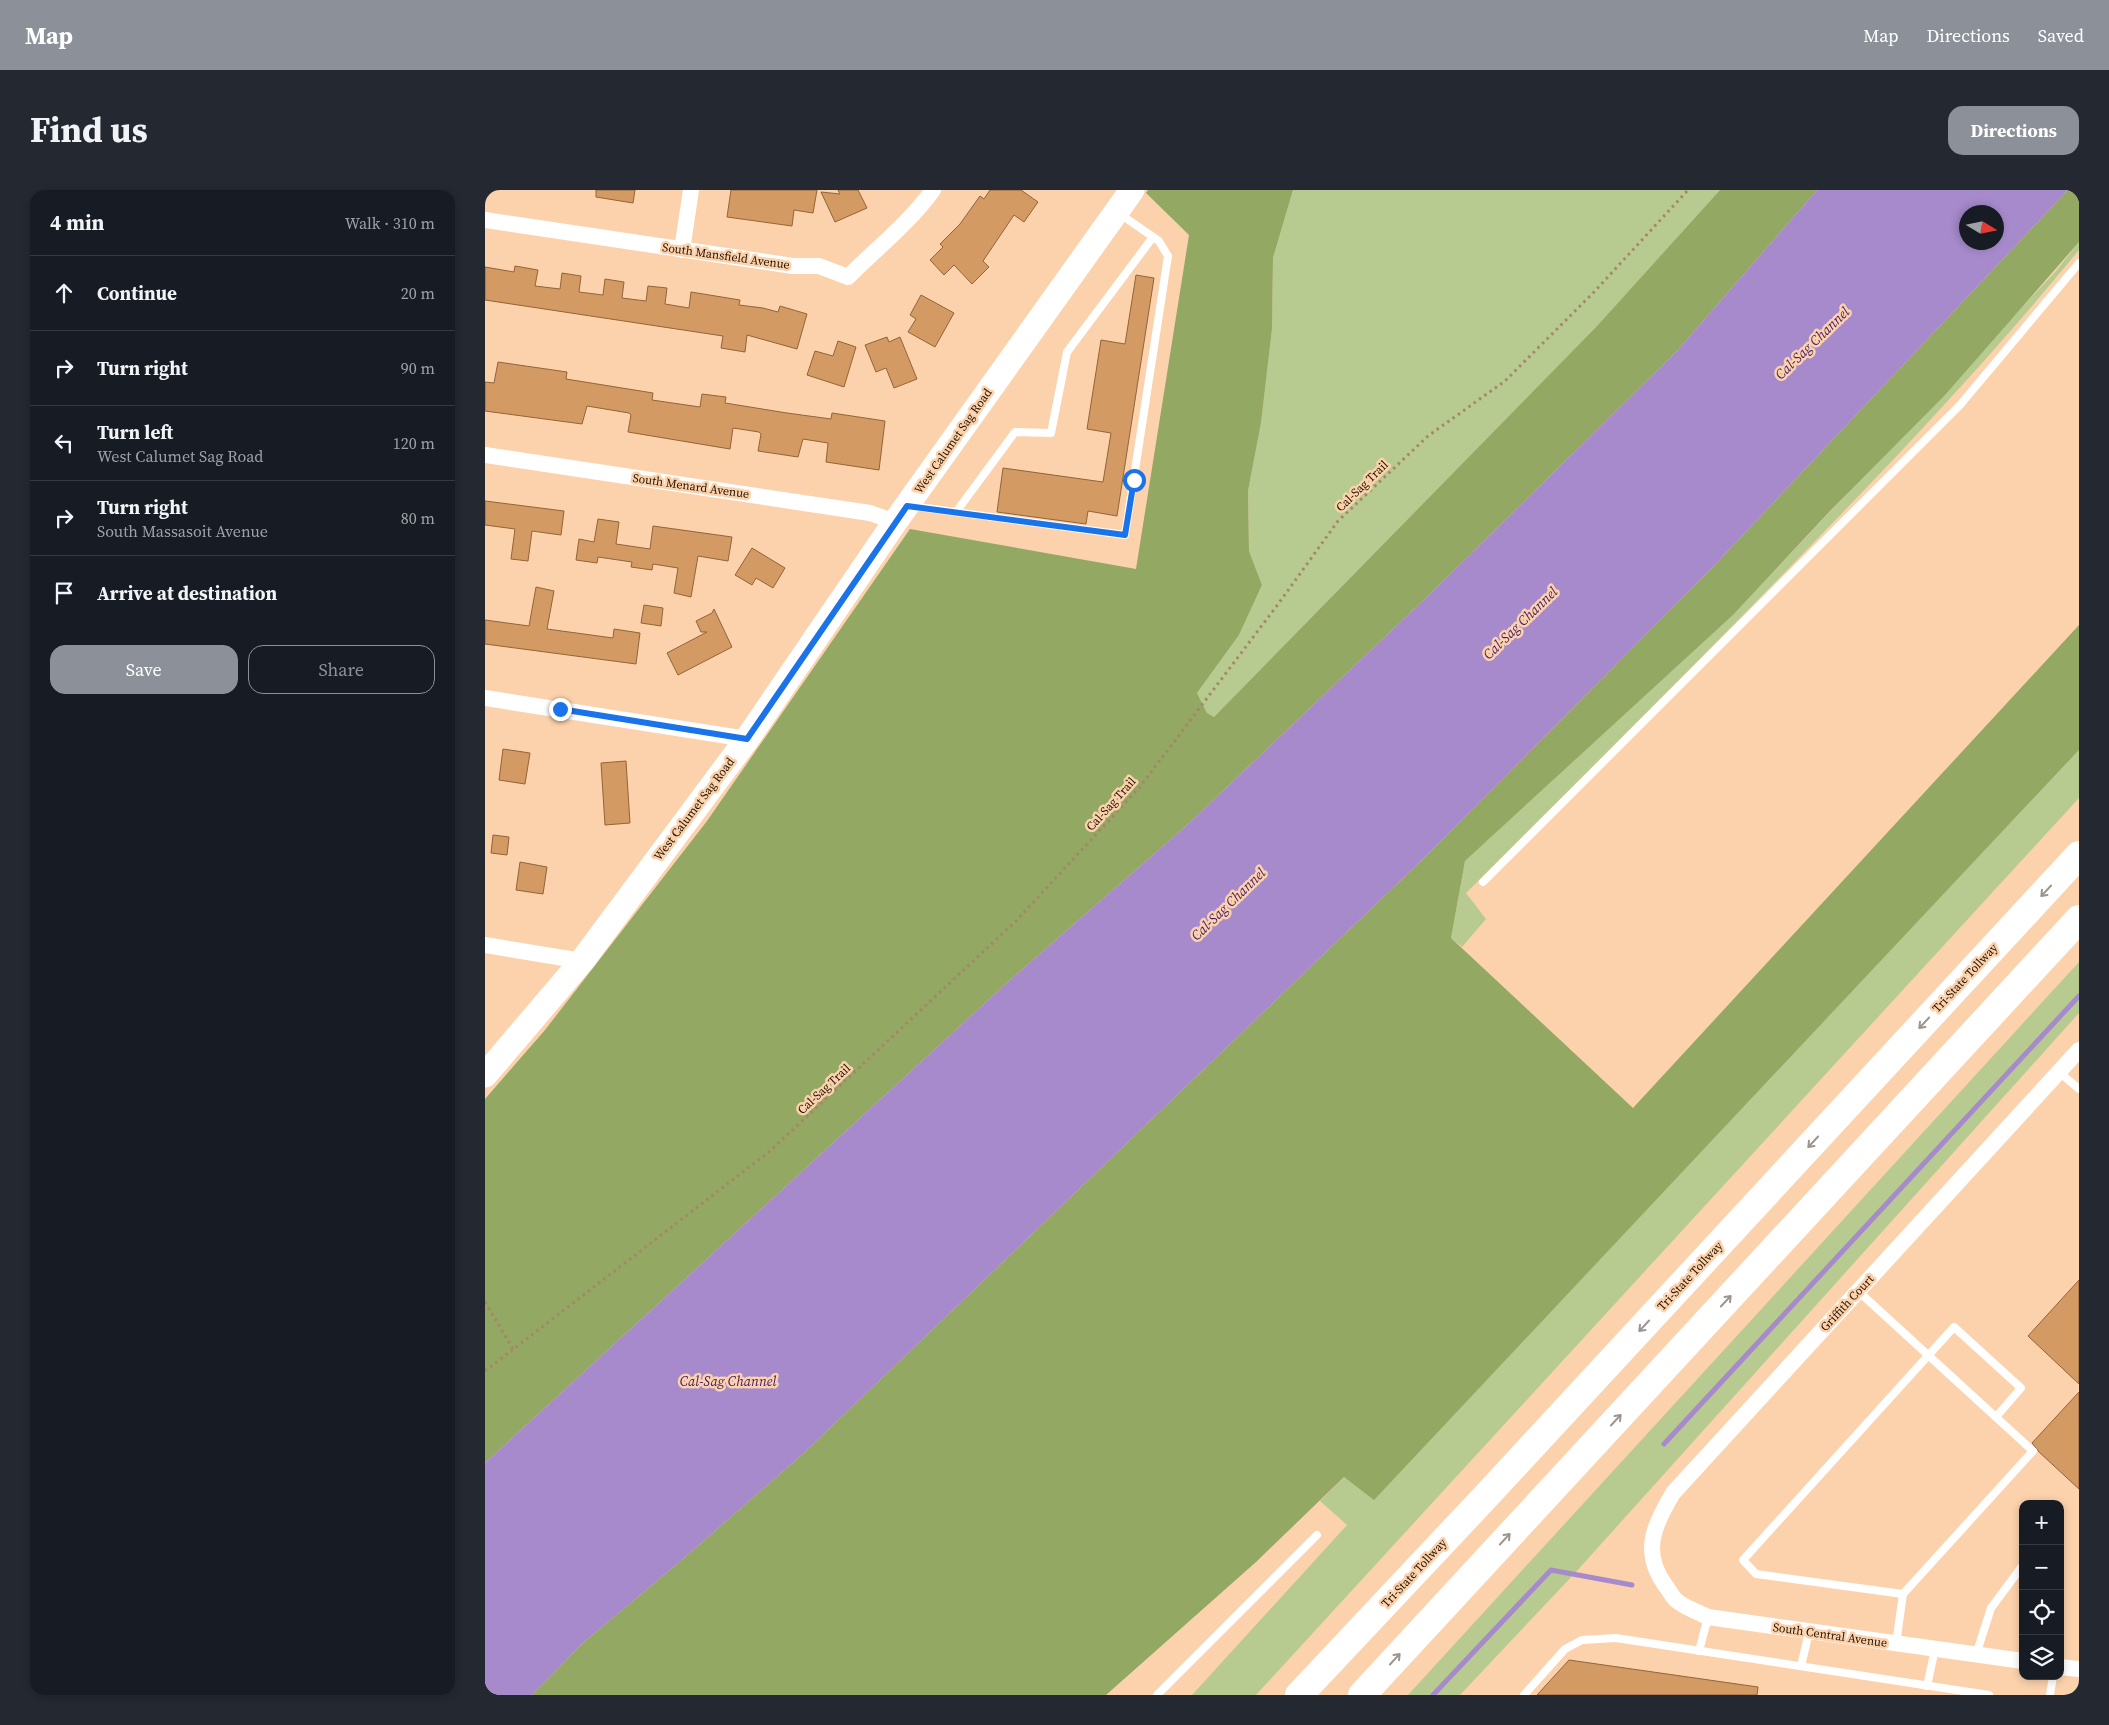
<!DOCTYPE html>
<meta charset="utf-8">
<style>
body{margin:0;font-family:"Source Serif 4",serif;background:#242831;color:#f1f3f6}
.controls{position:absolute;right:15px;bottom:15px;display:grid;overflow:hidden;border-radius:10px;box-shadow:0 2px 8px #0003}
.controls button{width:45px;height:45px;display:grid;place-items:center;padding:0;border:0;border-bottom:1px solid #363941;background:#171b24;color:#f1f3f6;font:25px sans-serif}
.compass{position:absolute;left:1474px;top:15px;width:45px;height:45px;border-radius:50%;background:#171b24;box-shadow:0 2px 8px #0003;rotate:100deg}
.stop{position:absolute;width:15px;height:15px;margin:-11px;border:4px solid #1a73e8;border-radius:50%;background:#fff}
.stop.end{background:#1a73e8;border-color:#fff;box-shadow:0 1px 5px #0008}
.list{margin:0;padding:0;list-style:none}
h2{display:flex;justify-content:space-between;align-items:center;height:65px;margin:0;padding:0 20px;font-size:21px}
h2 small{font-size:16px;font-weight:400;color:#9ea1a6}
.list li{display:grid;grid-template-columns:32px 1fr auto;gap:15px;align-items:center;box-sizing:border-box;height:75px;padding:0 20px;border-top:1px solid #363941}
.list b{display:block;font-size:19px;white-space:nowrap}
.list p{margin:0;font-size:16px;white-space:nowrap;color:#9ea1a6}
.list em{font-size:16px;font-style:normal;color:#9ea1a6}
.actions{display:flex;gap:10px;padding:15px 20px}
.actions a{flex:1;padding:11px 0;border:1px solid #8c9099;border-radius:15px;text-align:center;font-size:18px;color:#8c9099}
.actions .main{background:#8c9099;color:#fff}
.icon{flex:none;width:28px;height:28px;fill:none;stroke:currentColor;stroke-width:2;stroke-linecap:round;stroke-linejoin:round}
.map{position:relative;flex:none;width:1594px;height:1505px;overflow:hidden;border-radius:15px}
header{display:flex;align-items:center;gap:30px;box-sizing:border-box;height:70px;padding:0 25px;background:#8c9099;color:#fff}
header strong{font-size:24px}
nav{display:flex;gap:28px;margin-inline-start:auto;font-size:18px}
.intro{display:flex;align-items:center;justify-content:space-between;box-sizing:border-box;height:120px;padding:0 30px}
h1{margin:0;font-size:35px}
.button{padding:12px 22px;border-radius:15px;background:#8c9099;color:#fff;font-size:18px;font-weight:700}
main{display:flex;gap:30px;padding:0 30px}
aside{flex:1;background:#171b24;border-radius:15px;box-shadow:0 2px 8px #0003}
.map>svg:first-child{display:block}
</style>
<header>
<strong>Map</strong>
<nav><a>Map</a><a>Directions</a><a>Saved</a></nav>
</header>
<div class="intro"><h1>Find us</h1><a class="button">Directions</a></div>
<main>
<aside>
<h2>4 min<small>Walk · 310 m</small></h2>
<ul class="list">
<li><svg class="icon" aria-label="ahead" viewBox="0 0 24 24"><path d="M12 20V5M6 11l6-6 6 6"/></svg><div><b>Continue</b></div><em>20 m</em></li>
<li><svg class="icon" aria-label="right" viewBox="0 0 24 24"><path d="M7 20v-9h11M14 6l5 5-5 5"/></svg><div><b>Turn right</b></div><em>90 m</em></li>
<li><svg class="icon" aria-label="left" viewBox="0 0 24 24"><path d="M17 20v-9H6M10 6l-5 5 5 5"/></svg><div><b>Turn left</b><p>West Calumet Sag Road</p></div><em>120 m</em></li>
<li><svg class="icon" aria-label="right" viewBox="0 0 24 24"><path d="M7 20v-9h11M14 6l5 5-5 5"/></svg><div><b>Turn right</b><p>South Massasoit Avenue</p></div><em>80 m</em></li>
<li><svg class="icon" aria-label="arrive" viewBox="0 0 24 24"><path d="M6 21V4h12l-3 4 3 4H6"/></svg><div><b>Arrive at destination</b></div></li>
</ul>
<div class="actions"><a class="main">Save</a><a>Share</a></div>
</aside>
<div class="map">
<svg width="1594" height="1505" viewBox="0 0 1594 1505">
<rect width="100%" height="100%" fill="#fbd2ac"/>
<g fill="#b7cb90">
<polygon points="808,0 1235,0 1112,136 729,527 722,523 712,503 754,445 777,395 764,361 763,301 776,233 787,139 788,68"/>
<path d="M 1594,52 L 1594,60 C 1503,171 1405,274 1305,377 C 1198,487 1090,595 981,703 L 1001,729 L 977,757 L 966,748 L 980,671 L 1248,425 L 1571,81 Z"/>
<polygon points="1594,560 1594,608 771,1505 707,1505 862,1335 835,1311 859,1287 889,1309"/>
<polygon points="1594,772 1594,823 1090,1383 975,1505 923,1505"/>
</g>
<g fill="#92a863">
<polygon points="663,0 808,0 788,68 787,139 776,233 763,301 764,361 777,395 754,445 712,503 722,523 729,527 1112,136 1235,0 1332,0 1191,162 947,402 701,636 525,790 0,1273 0,909 60,840 222,631 425,339 651,379 704,45 661,3"/>
<polygon points="1583,0 1594,0 1594,52 1460,205 1346,320 1248,425 980,671 966,748 1148,918 1594,435 1594,560 889,1310 859,1287 771,1372 621,1505 47,1505 99,1452 191,1375 320,1262 938,669 1226,379"/>
</g>
<path fill="#a68acb" fill-rule="evenodd" d="M 1332,0 L 1583,0 L 1226,379 L 938,669 L 320,1262 L 191,1375 L 99,1452 L 47,1505 L 0,1505 L 0,1273 L 525,790 L 701,636 L 947,402 L 1191,162 ZM 1482,22 L 1512,22 L 1512,52 L 1482,52 Z"/>
<g fill="none" stroke-linecap="round" stroke-linejoin="round">
<g stroke="#a68acb" stroke-width="5">
<polyline points="1179,1254 1594,806"/>
<polyline points="948,1505 1066,1380 1147,1395"/>
</g>
</g>
<g fill="#d39a64" stroke="#926438">
<polygon points="111,0 150,0 148,13 111,7"/>
<polygon points="246,0 332,0 328,23 309,20 307,36 242,27"/>
<polygon points="353,0 373,0 382,18 350,32 336,2 355,4"/>
<polygon points="505,0 536,0 553,12 539,32 529,25 498,71 504,77 487,94 469,75 459,85 445,70 458,57 455,54 475,34 495,6 499,9"/>
<polygon points="30,76 53,80 50,96 75,99 77,83 96,86 94,102 118,105 120,89 139,92 137,108 161,111 163,96 182,98 180,114 204,118 206,102 255,110 254,115 278,118 293,122 295,116 322,124 312,159 262,145 260,162 236,158 238,146 0,110 0,77 29,82"/>
<polygon points="651,85 669,88 632,326 603,321 601,334 512,322 518,278 618,292 626,243 602,239 616,150 640,154"/>
<polygon points="436,105 469,123 450,157 423,142 431,129 425,125"/>
<polygon points="402,147 404,152 415,147 432,189 409,198 401,178 391,182 380,155"/>
<polygon points="353,151 371,157 359,197 322,185 330,161 348,166"/>
<polygon points="13,172 82,182 81,189 168,203 167,210 215,217 217,204 241,207 240,213 302,223 346,229 347,223 400,231 394,280 341,272 343,253 318,249 313,267 273,261 276,244 274,242 248,238 245,259 143,242 146,225 144,223 102,216 97,234 0,221 0,192 9,193"/>
<polygon points="0,311 79,321 76,345 47,341 43,371 26,369 30,339 0,335"/>
<polygon points="113,329 134,332 131,354 165,359 168,336 247,347 243,371 213,366 206,407 189,403 193,378 168,374 167,380 146,377 147,372 113,367 112,373 91,370 94,349 109,352"/>
<polygon points="267,358 300,378 288,398 271,388 267,395 250,385"/>
<polygon points="51,397 69,401 62,439 128,448 129,439 155,443 151,474 0,454 0,430 44,436"/>
<polygon points="159,415 178,418 176,436 156,433"/>
<polygon points="229,419 247,457 193,485 182,463 222,442 216,442 211,431 227,423"/>
<polygon points="18,559 45,563 40,594 14,590"/>
<polygon points="141,571 145,633 120,635 116,573"/>
<polygon points="8,645 24,647 22,665 6,663"/>
<polygon points="35,672 62,677 58,704 31,700"/>
<polygon points="1594,1090 1594,1194 1543,1146"/>
<polygon points="1594,1202 1594,1299 1554,1262 1547,1253"/>
<polygon points="1084,1470 1273,1497 1272,1505 1052,1505"/>
</g>
<g fill="none" stroke-linecap="round" stroke-linejoin="round">
<g stroke="#a68669" stroke-width="3" stroke-dasharray="2.5 4" stroke-linecap="butt">
<polyline points="0,1112 28,1159"/>
<polyline points="0,1181 285,961 531,731 654,598 791,417 853,331 943,246 1020,191 1109,102 1203,0"/>
</g>
<g stroke="#fff" stroke-width="8">
<polyline points="426,316 640,345 683,66 674,51 635,24"/>
<polyline points="471,322 530,242 566,243 582,162 668,47"/>
<polyline points="998,692 1475,215 1594,73"/>
<polyline points="1574,882 1594,899"/>
<polyline points="1373,1101 1548,1261 1418,1404 1411,1454"/>
<polyline points="1418,1404 1271,1384 1258,1370 1469,1137 1536,1198 1511,1227"/>
<polyline points="1214,1461 1223,1427"/>
<polyline points="1491,1465 1506,1418 1538,1375"/>
<polyline points="1316,1476 1324,1442"/>
<polyline points="1442,1496 1450,1459"/>
<polyline points="672,1505 832,1345"/>
<polyline points="1039,1505 1080,1459 1097,1450 1131,1448 1504,1505"/>
<polyline points="1565,1505 1568,1486"/>
</g>
<g stroke="#fff" stroke-width="16">
<path d="M 0,30 L 308,76 L 334,76 L 363,87 C 392,58 424,33 448,0"/>
<polyline points="197,60 206,0"/>
<polyline points="0,265 385,323 410,332"/>
<polyline points="0,508 262,549"/>
<polyline points="0,755 97,771"/>
<path d="M 1538,1471 L 1223,1427 C 1213,1422 1201,1418 1192,1411 C 1187,1407 1184,1400 1180,1395 C 1156,1362 1169,1335 1188,1303 L 1594,860"/>
<polyline points="1575,1477 1594,1479"/>
</g>
<polyline stroke="#fff" stroke-width="25" points="0,885 97,771 262,549 410,332 647,0"/>
<g stroke="#fff" stroke-width="28">
<polyline points="814,1505 1003,1304 1594,665"/>
<polyline points="877,1505 1594,729"/>
</g>
</g>
<defs><path id="oneway-shaft" d="M-6 0H5M1.5-3L5.5 0L1.5 3" fill="none" stroke-width="1.6" stroke-linecap="round" stroke-linejoin="round" transform="scale(1.25)"/></defs>
<g stroke="#9d958d">
<use href="#oneway-shaft" transform="translate(1561 701) rotate(133)"/>
<use href="#oneway-shaft" transform="translate(1439 833) rotate(133)"/>
<use href="#oneway-shaft" transform="translate(1328 952) rotate(133)"/>
<use href="#oneway-shaft" transform="translate(1241 1111) rotate(-47)"/>
<use href="#oneway-shaft" transform="translate(1159 1136) rotate(133)"/>
<use href="#oneway-shaft" transform="translate(1131 1230) rotate(-47)"/>
<use href="#oneway-shaft" transform="translate(1020 1349) rotate(-47)"/>
<use href="#oneway-shaft" transform="translate(910 1469) rotate(-47)"/>
</g>
<g fill="none" stroke-linecap="round" stroke-linejoin="round">
<polyline stroke="#1a73e8" stroke-width="6" points="75,519 262,549 422,316 640,345 649,290"/>
</g>
<g text-anchor="middle" stroke-width="5" stroke-linejoin="round" paint-order="stroke">
<g font-size="12" fill="#251302" stroke="#fbd2ac">
<text transform="translate(241 66) rotate(8)" y="4">South Mansfield Avenue</text>
<text transform="translate(468 251) rotate(-55)" y="4">West Calumet Sag Road</text>
<text transform="translate(206 296) rotate(8)" y="4">South Menard Avenue</text>
<text transform="translate(877 296) rotate(-44)" y="4">Cal-Sag Trail</text>
<text transform="translate(626 614) rotate(-48)" y="4">Cal-Sag Trail</text>
<text transform="translate(209 619) rotate(-53)" y="4">West Calumet Sag Road</text>
<text transform="translate(1480 788) rotate(-47)" y="4">Tri-State Tollway</text>
<text transform="translate(339 899) rotate(-43)" y="4">Cal-Sag Trail</text>
<text transform="translate(1205 1086) rotate(-47)" y="4">Tri-State Tollway</text>
<text transform="translate(1362 1113) rotate(-47)" y="4">Griffith Court</text>
<text transform="translate(929 1383) rotate(-47)" y="4">Tri-State Tollway</text>
<text transform="translate(1345 1445) rotate(8)" y="4">South Central Avenue</text>
</g>
<g font-size="14" font-style="italic" fill="#431b68" stroke="#fbd2ac">
<text transform="translate(1327 153) rotate(-44)" y="5">Cal-Sag Channel</text>
<text transform="translate(1035 433) rotate(-44)" y="5">Cal-Sag Channel</text>
<text transform="translate(743 714) rotate(-44)" y="5">Cal-Sag Channel</text>
<text x="243" y="1196">Cal-Sag Channel</text>
</g>
</g>
</svg>
<div class="controls">
<button>+</button>
<button>−</button>
<button><svg class="icon" aria-label="locate" viewBox="0 0 24 24"><circle cx="12" cy="12" r="6"/><path d="M12 2v4M12 18v4M2 12h4M18 12h4"/></svg></button>
<button><svg class="icon" aria-label="layers" viewBox="0 0 24 24"><path d="M12 4l9 5-9 5-9-5zM3 14l9 5 9-5"/></svg></button>
</div>
<svg class="compass" viewBox="-18 -18 36 36"><path d="M0-13l5 13h-10z" fill="#e53935"/><path d="M0 13l5-13h-10z" fill="#9ea1a6"/></svg>
<div class="stop" style="left:649px;top:290px"></div>
<div class="stop end" style="left:75px;top:519px"></div>
</div>
</main>
